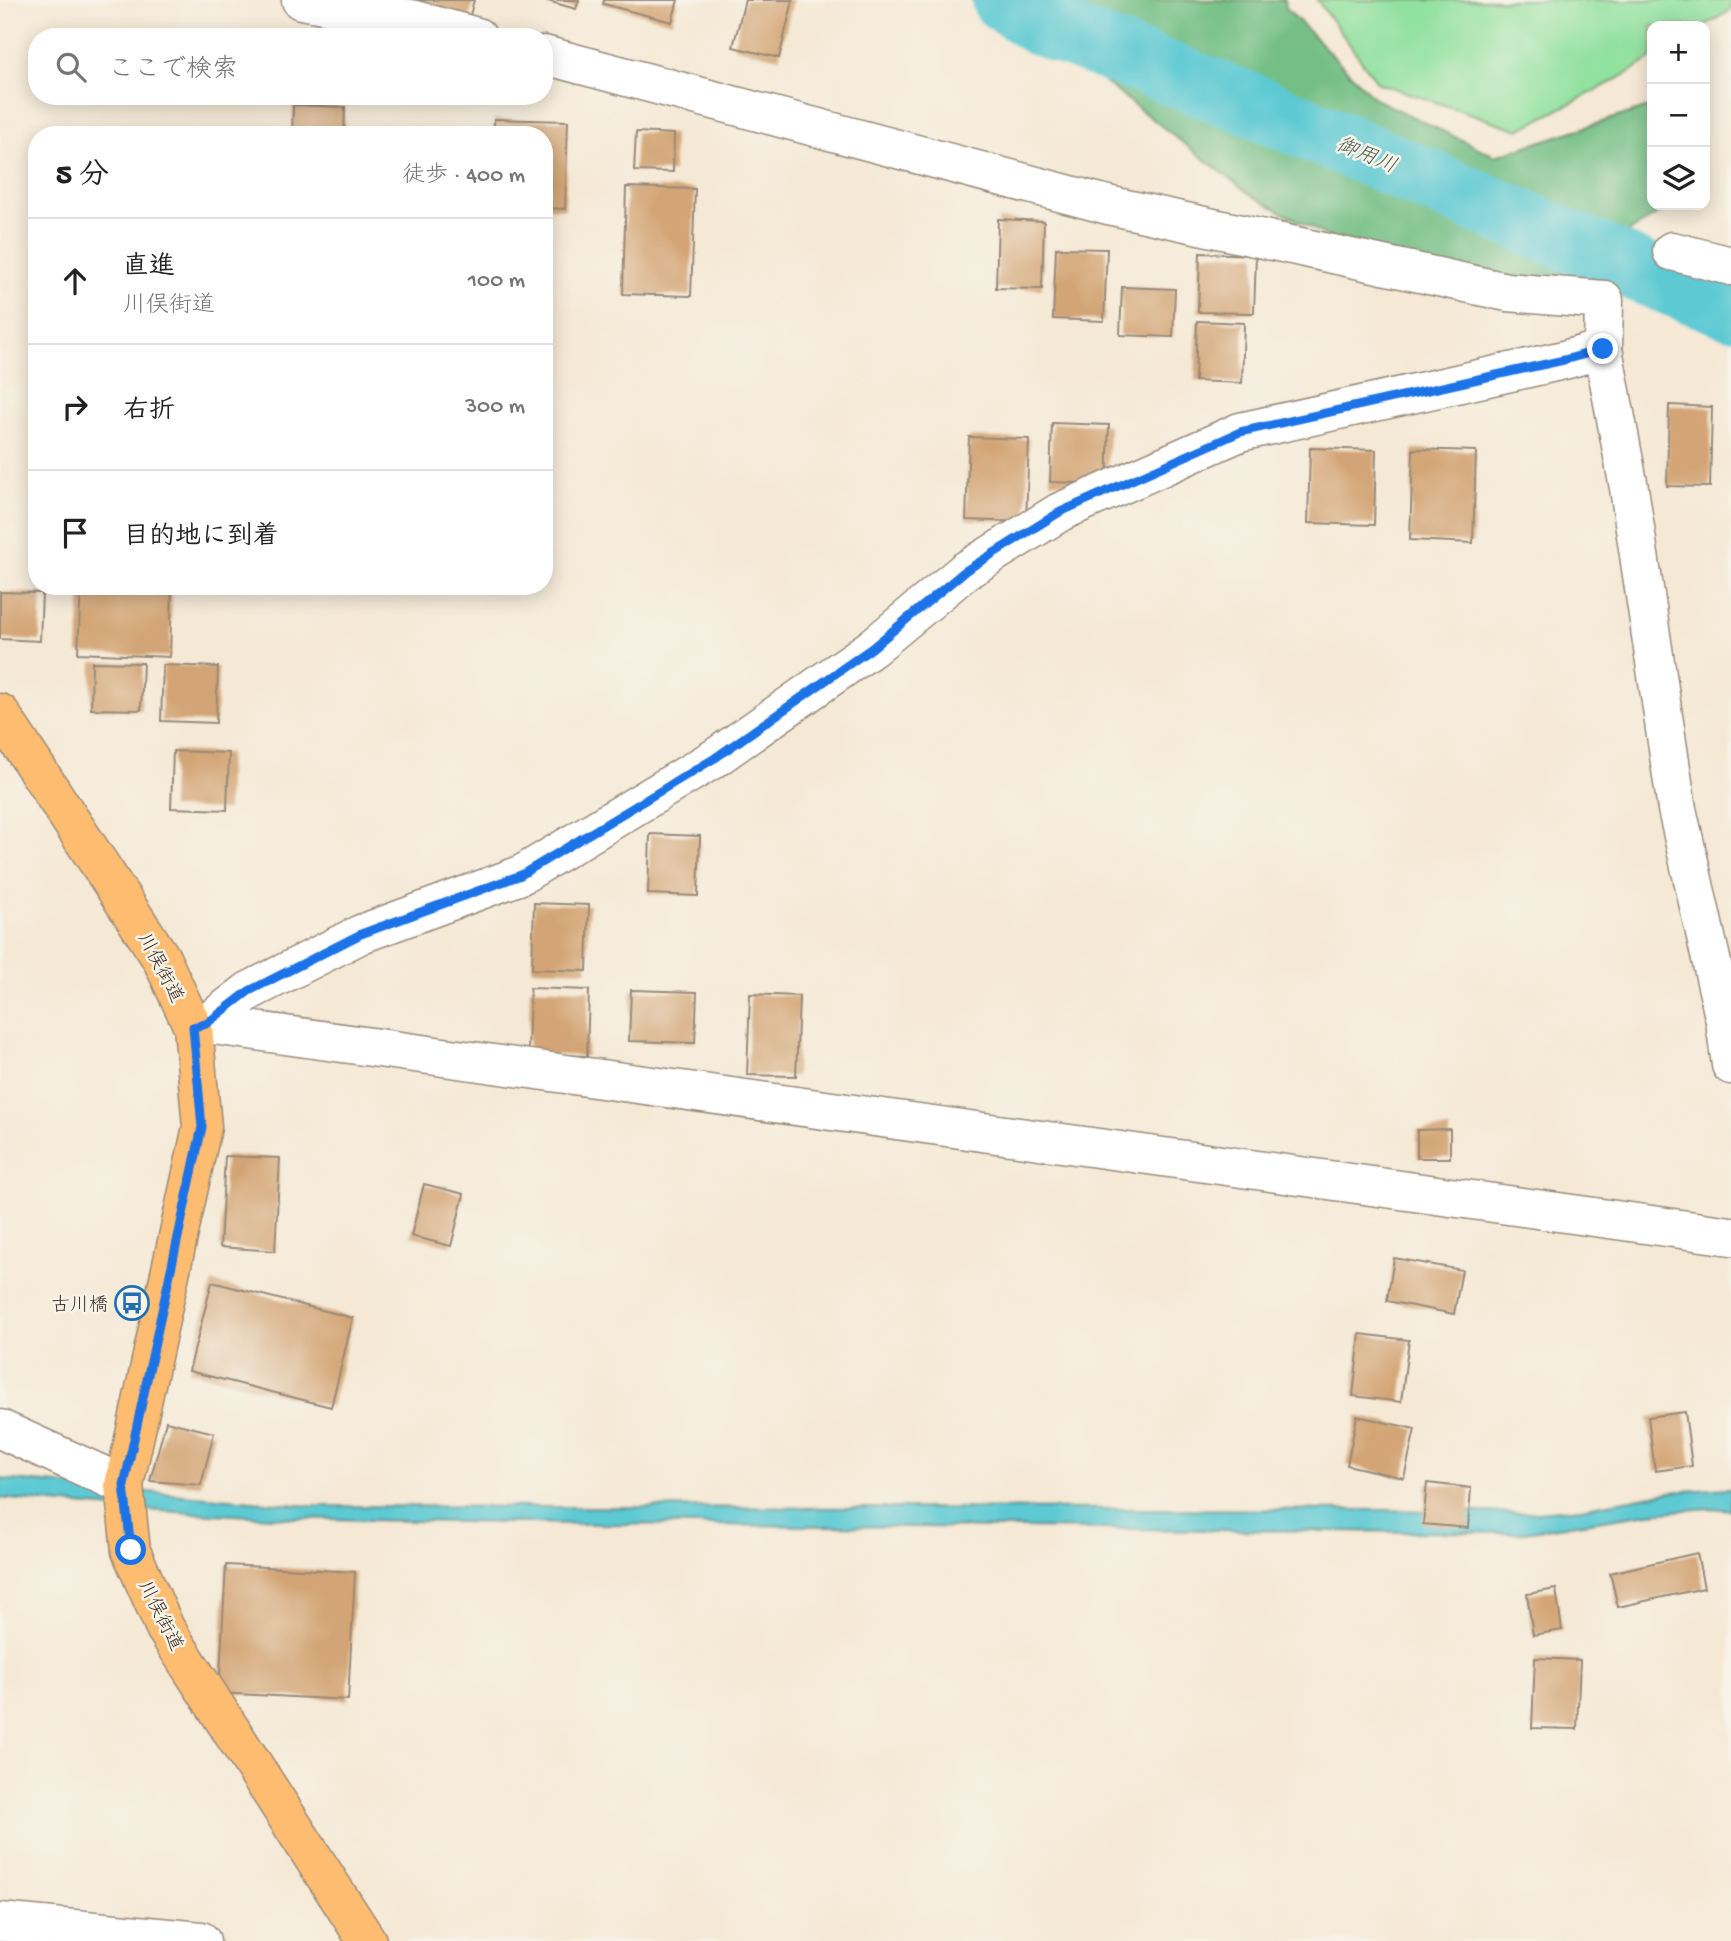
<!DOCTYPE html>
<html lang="ja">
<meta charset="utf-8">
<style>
body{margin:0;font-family:"Gochi Hand","Klee One",sans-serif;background:#f2f2f2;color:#222}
.controls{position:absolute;right:21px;top:21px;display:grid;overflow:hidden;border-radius:14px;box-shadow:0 4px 18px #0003}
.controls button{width:63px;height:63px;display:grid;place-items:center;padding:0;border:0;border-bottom:2px solid #e0e0e0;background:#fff;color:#222;font:35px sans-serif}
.stop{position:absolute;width:21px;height:21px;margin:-16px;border:5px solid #1a73e8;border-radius:50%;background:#fff}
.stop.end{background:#1a73e8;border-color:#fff;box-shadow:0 2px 7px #0008}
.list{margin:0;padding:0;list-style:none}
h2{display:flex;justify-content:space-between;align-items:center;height:91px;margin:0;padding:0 28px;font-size:30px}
h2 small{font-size:23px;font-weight:400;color:#767676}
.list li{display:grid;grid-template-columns:46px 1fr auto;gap:21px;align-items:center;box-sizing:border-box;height:126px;padding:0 28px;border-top:2px solid #e0e0e0}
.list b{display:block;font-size:26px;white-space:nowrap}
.list p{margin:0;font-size:23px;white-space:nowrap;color:#767676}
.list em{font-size:23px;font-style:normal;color:#767676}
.icon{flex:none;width:38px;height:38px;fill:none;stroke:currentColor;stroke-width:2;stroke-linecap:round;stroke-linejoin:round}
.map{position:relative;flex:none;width:1731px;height:1941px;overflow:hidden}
.search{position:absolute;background:#fff;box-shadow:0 4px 18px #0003;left:28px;top:28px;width:525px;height:77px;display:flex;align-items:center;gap:18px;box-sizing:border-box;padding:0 24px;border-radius:28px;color:#767676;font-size:26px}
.panel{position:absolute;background:#fff;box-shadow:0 4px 18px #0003;left:28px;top:126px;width:525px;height:469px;border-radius:28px}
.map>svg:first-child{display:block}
</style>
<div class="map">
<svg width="1731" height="1941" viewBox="0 0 1731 1941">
<rect width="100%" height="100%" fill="#f7f3e8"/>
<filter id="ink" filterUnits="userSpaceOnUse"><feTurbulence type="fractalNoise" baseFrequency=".0143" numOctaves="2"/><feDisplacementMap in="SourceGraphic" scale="14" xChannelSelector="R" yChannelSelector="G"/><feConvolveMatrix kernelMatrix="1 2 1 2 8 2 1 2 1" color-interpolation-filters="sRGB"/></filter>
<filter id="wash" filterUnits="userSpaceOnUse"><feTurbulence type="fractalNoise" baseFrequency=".00686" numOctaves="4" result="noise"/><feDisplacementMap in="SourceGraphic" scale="28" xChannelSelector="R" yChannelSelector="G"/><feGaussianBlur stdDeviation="1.57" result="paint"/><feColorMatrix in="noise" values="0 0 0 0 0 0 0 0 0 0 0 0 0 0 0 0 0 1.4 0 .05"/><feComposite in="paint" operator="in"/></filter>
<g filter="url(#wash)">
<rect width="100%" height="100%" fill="#f5e9d5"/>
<polygon fill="#91e19f" stroke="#66865e" stroke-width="2" points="1317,0 1731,0 1731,10 1704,26 1652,26 1652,58 1620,78 1519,130 1378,83"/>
<polygon fill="#74bf86" stroke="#587452" stroke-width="2" points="1023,0 1285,0 1286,8 1375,99 1495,156 1649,107 1652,110 1652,205 1672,205 1565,272 1514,292 1414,283 1252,196 1099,78"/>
<g fill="#5cc9d3" stroke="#4c7a78" stroke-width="2">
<polygon points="1676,264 1731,293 1731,321 1695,308 1643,295"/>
<path d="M 0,1479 L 310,1506 L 1383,1510 L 1528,1513 L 1581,1508 L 1669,1492 L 1728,1488 L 1731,1489 L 1731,1510 L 1711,1508 L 1649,1513 L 1518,1533 C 1248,1530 979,1528 709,1525 C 472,1523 236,1522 0,1498 Z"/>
</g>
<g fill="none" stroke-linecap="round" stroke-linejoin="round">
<polyline stroke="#5cc9d3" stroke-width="63" points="1003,0 1037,23 1257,107 1662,281 1731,308"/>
</g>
<g id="blocks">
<g fill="#d3a474">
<polygon points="407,0 474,0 469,19"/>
<polygon points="544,0 579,0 576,9"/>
<polygon points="604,0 678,0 672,22 603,4"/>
<polygon points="745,0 793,0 779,58 733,47"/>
<polygon points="293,105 345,107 344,135 292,135"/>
<polygon points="494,119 568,121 565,209 544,208 544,135 494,135"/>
<polygon points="636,132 674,134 673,172 634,171"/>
<polygon points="626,187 695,189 691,296 623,294"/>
<polygon points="998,219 1044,221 1042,289 996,288"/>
<polygon points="1056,248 1107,249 1104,321 1053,319"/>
<polygon points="1200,253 1256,255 1254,313 1198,312"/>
<polygon points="1122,287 1175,289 1173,337 1120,335"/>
<polygon points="1197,321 1244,323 1242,383 1195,381"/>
<polygon points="1669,405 1712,407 1710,487 1667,486"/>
<polygon points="1052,423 1109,425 1107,484 1050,482"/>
<polygon points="969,437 1029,439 1026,522 966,520"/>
<polygon points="1310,448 1376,450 1374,525 1308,523"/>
<polygon points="1413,449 1476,451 1473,543 1410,540"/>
<polygon points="81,586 172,586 170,657 78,653"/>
<polygon points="0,592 42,593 40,641 0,639"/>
<polygon points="92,662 143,663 141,710 91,709"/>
<polygon points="163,665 218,667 216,723 161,721"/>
<polygon points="173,751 229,753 227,810 171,808"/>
<polygon points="650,834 700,836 698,896 648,894"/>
<polygon points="534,903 589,905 587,971 532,969"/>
<polygon points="530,988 589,990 587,1056 528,1054"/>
<polygon points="631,990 697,992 695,1043 629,1041"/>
<polygon points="750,994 799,996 796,1076 747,1075"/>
<polygon points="1450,1129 1450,1158 1417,1158 1417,1130"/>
<polygon points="225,1156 280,1158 275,1251 220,1247"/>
<polygon points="424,1184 464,1194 451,1246 411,1236"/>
<polygon points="1394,1258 1462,1270 1454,1314 1387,1301"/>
<polygon points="212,1282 353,1318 331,1407 189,1371"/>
<polygon points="1360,1334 1409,1340 1401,1402 1353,1396"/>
<polygon points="1685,1412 1692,1466 1655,1471 1648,1417"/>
<polygon points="1357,1416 1415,1429 1404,1478 1347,1465"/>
<polygon points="166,1421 214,1433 201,1485 150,1481"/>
<polygon points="1427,1483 1471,1488 1468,1528 1423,1524"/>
<polygon points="1697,1553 1704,1588 1618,1607 1610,1573"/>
<polygon points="226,1565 355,1572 348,1700 219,1693"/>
<polygon points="1556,1589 1562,1630 1533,1635 1527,1594"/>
<polygon points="1535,1658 1580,1660 1577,1729 1532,1728"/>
</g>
</g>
</g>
<g filter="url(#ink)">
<use href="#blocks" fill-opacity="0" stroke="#988a7a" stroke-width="2"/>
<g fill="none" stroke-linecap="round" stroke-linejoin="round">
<g stroke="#988a7a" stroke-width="41">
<g id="minor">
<polyline points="301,0 415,20 477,37"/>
<polyline points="544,55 1108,205 1507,292 1604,300 1603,349 1629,488 1677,809 1725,1021 1731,1065"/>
<polyline points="1672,251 1731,266"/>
<polyline points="206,1024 249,991 361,934 521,875 715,758 872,648 965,571 1060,512 1240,432 1564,360 1603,349"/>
<polyline points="193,1027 206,1024 1731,1236"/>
<polyline points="0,1429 124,1485"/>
<polyline points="0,1922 201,1941"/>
</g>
</g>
<g stroke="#988a7a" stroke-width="41">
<polyline id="major" points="0,713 161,958 193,1027 202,1127 124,1485 131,1551 165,1628 367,1941"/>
</g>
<use href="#minor" stroke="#fff" stroke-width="38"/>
<use href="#major" stroke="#fdbc70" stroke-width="38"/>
</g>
</g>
<g fill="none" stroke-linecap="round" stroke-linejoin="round" filter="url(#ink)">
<polyline stroke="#1a73e8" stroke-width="9" points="131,1550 124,1485 202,1127 193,1027 206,1024 249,991 361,934 521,875 715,758 872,648 965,571 1060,512 1240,432 1564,360 1603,349"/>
</g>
<defs>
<g id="bus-ring" transform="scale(1.75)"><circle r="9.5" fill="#f7f3e8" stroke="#1f6fb2" stroke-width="1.5"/><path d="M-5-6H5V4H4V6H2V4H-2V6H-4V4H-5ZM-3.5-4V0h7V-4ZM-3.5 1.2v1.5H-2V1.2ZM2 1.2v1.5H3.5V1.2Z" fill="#1f6fb2"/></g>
</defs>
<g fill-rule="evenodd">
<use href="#bus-ring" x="132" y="1303"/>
</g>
<g text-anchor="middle" stroke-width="5" stroke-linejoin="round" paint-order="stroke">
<g font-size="19" fill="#3b2a1e" stroke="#f7f3e8">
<text transform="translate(162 967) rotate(62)" y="7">川俣街道</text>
<text transform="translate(162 1615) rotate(63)" y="7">川俣街道</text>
</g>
<g font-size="19" fill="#3b2a1e" stroke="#f7f3e8" text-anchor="end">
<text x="108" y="1310">古川橋</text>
</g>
<g font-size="21" font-style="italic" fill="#455a54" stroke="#f7f3e8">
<text transform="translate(1367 154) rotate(23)" y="7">御用川</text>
</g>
</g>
</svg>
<div class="controls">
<button>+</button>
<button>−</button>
<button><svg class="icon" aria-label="layers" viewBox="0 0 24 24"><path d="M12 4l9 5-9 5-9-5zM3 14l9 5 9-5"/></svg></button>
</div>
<div class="stop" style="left:131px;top:1550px"></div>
<div class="stop end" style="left:1603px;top:349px"></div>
<div class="search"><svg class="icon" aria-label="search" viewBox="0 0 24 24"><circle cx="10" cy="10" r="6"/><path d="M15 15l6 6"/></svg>ここで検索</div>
<section class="panel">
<h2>5 分<small>徒歩 · 400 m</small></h2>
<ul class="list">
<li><svg class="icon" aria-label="ahead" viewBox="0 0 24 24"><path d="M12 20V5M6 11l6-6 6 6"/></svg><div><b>直進</b><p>川俣街道</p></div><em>100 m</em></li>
<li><svg class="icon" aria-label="right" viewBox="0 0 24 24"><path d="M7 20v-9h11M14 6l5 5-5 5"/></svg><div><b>右折</b></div><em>300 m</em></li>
<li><svg class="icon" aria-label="arrive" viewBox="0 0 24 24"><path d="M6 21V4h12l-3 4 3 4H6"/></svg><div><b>目的地に到着</b></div></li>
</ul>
</section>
</div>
